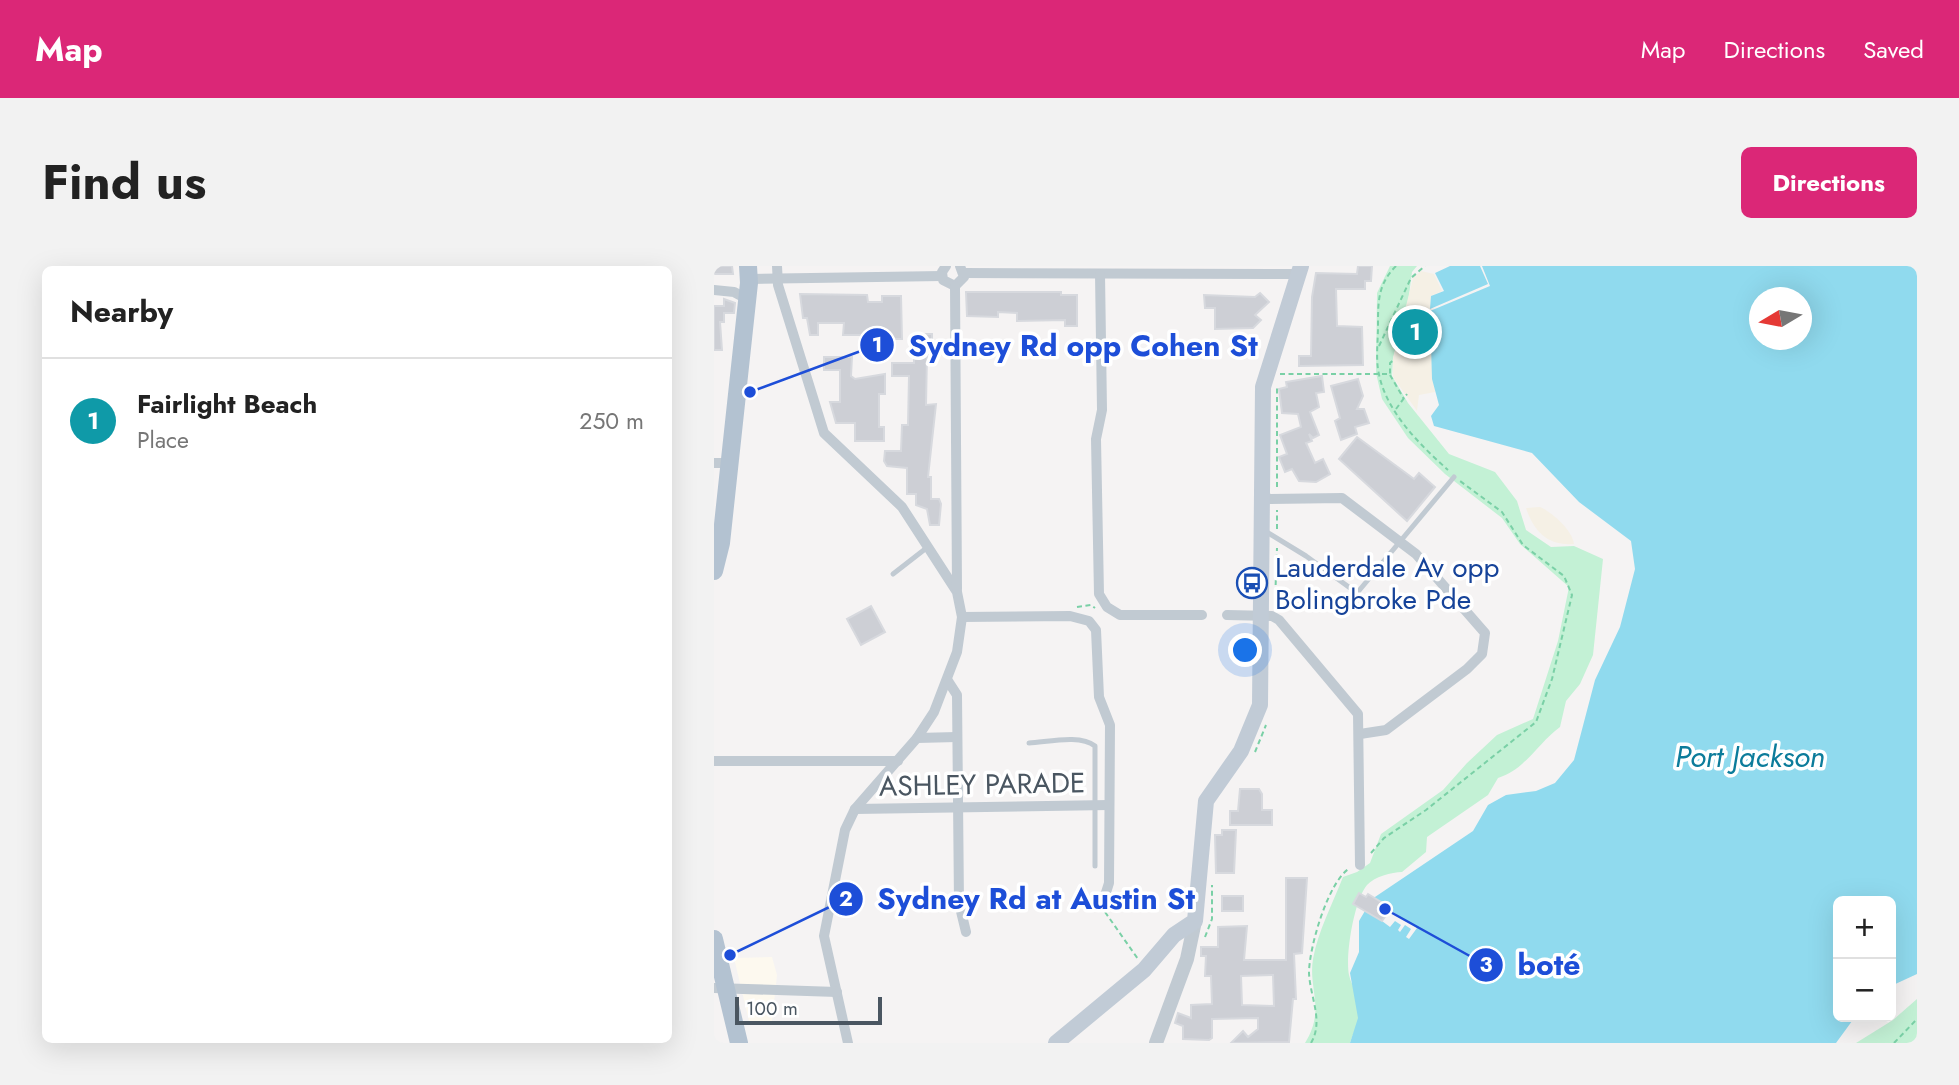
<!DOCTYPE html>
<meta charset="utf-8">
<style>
body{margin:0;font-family:Jost,sans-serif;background:#f2f2f2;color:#222}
.controls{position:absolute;right:21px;bottom:21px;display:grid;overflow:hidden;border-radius:10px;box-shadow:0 7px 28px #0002}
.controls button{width:63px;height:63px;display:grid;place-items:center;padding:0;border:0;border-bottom:2px solid #e0e0e0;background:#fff;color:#222;font:35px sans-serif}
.compass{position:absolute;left:1035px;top:21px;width:63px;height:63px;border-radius:50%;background:#fff;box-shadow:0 7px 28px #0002;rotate:260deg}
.scale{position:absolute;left:21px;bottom:18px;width:147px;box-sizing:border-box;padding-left:7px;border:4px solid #4a5661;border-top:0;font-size:19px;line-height:24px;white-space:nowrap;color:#4a5661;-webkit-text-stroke:5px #fff;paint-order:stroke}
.you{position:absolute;left:532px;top:385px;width:24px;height:24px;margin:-18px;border:5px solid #fff;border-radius:50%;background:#1a73e8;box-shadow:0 0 0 10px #1a73e833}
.badge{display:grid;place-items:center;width:46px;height:46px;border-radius:50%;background:#db2777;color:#fff;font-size:23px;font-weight:700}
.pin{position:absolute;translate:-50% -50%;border:4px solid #fff;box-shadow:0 2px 7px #0006}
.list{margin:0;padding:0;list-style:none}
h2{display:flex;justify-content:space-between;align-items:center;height:91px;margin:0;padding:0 28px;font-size:30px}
h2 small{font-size:23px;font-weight:400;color:#767676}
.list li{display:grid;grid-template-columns:46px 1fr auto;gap:21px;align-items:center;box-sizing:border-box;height:126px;padding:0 28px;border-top:2px solid #e0e0e0}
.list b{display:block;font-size:26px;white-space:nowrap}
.list p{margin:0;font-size:23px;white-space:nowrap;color:#767676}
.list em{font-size:23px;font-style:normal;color:#767676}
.map{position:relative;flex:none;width:1203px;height:777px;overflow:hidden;border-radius:10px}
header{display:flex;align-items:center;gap:42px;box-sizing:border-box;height:98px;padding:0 35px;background:#db2777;color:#fff}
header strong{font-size:33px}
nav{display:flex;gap:38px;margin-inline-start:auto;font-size:24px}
.intro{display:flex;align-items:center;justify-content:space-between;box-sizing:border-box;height:168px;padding:0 42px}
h1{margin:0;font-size:49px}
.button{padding:18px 32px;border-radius:10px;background:#db2777;color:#fff;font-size:24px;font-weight:700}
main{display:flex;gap:42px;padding:0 42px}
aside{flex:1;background:#fff;border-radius:10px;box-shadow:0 7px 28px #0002}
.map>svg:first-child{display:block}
</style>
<header>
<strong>Map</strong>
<nav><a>Map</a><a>Directions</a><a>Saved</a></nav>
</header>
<div class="intro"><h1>Find us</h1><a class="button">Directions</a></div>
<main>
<aside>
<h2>Nearby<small></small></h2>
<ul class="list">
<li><span class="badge" style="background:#0f9aa8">1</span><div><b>Fairlight Beach</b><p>Place</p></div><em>250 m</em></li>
</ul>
</aside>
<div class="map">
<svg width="1203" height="777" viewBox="0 0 1203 777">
<rect width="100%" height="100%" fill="#f5f3f3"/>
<polygon fill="#fdf9ef" points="58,691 63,709 58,755 35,755 20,692"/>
<g fill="#c3f1d5">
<path d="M 676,0 L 703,0 L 698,6 L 694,37 L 679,92 L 678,110 L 694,137 L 735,188 L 781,206 L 803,235 L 812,264 L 837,281 L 860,280 L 889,293 L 879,389 L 866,418 L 852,435 L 846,461 C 824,477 812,503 784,512 L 774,529 L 713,571 L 712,586 L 688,606 C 678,606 660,611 653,619 C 640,634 631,690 635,709 C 638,722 647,732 646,746 C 646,755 639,767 636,777 L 591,777 C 612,743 594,724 599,693 C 604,665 619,637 629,611 L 643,606 L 656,597 L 667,568 L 729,524 L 753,497 L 783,469 L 819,453 L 844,375 L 855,321 L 806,278 L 788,252 L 731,208 L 694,172 L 668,133 L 662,107 L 663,27 Z"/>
<polygon points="1203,733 1203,777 1142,777 1179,754"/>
</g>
<g fill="#f5f0e5">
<polygon points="707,5 720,8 728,25 717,30 716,57 721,126 705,129 703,145 679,111 679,92 699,12"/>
<path d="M 826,241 C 839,247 858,264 860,278 C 834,280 820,266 812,242 Z"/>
</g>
<g fill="#90daee" fill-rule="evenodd">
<polygon points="736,0 766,0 774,18 716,43 717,30 730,25 721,7"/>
<path d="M 768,0 L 1203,0 L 1203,708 L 1177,720 L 1177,635 L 1124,635 L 1124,751 L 1141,751 L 1122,777 L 636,777 L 644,752 L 636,707 L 645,686 L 645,655 L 658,633 L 759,565 L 774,539 L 792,529 L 822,525 L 841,517 L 860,494 L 881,414 L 906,361 L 921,303 L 917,275 L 865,236 L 818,187 L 720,160 L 717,150 L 725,139 L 718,113 L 716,45 L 776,20 ZM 1045,32 L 1087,32 L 1087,74 L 1045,74 Z"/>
</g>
<polygon fill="#f5f3f3" points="676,644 703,662 695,673 692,671 697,663 691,659 686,666 684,664 687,659 681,655 676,661 668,655"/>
<g fill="#cdcfd5" stroke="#d7d9de" stroke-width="2" fill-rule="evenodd">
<polygon points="0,0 18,0 19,8 0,8"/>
<polygon points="644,0 658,0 657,15 651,15 651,23 622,23 623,60 648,61 649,99 585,100 585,90 597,90 598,31 602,7 643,8"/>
<polygon points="252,26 347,26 347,29 363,29 363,60 351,60 351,54 303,55 303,47 284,46 284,51 253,50"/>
<polygon points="546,27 555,36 541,49 547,54 539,62 501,63 501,42 491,42 490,29 541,31"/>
<polygon points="86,28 153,29 154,36 168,36 168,30 187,30 188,73 163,73 163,69 129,69 130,57 104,57 104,69 96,69 93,52 89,52"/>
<polygon points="10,33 21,37 20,47 10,47 10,56 6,56 8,84 0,84 0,40 10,40"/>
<polygon points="200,68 218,68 218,88 213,88 212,139 222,138 214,211 217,211 217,233 225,233 227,238 225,259 216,259 213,243 202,239 202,228 193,228 193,202 173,200 170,195 171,185 187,185 188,159 194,159 195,110 178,110 178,97 200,97"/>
<polygon points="110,91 138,91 137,110 141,113 171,108 171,128 165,128 165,161 170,161 170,175 141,175 141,157 122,157 116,136 126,136 126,104 110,104"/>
<polygon points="608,110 610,126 602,127 605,141 596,146 605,169 599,172 595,168 598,175 592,177 601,197 609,193 616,208 602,216 585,215 578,203 571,206 565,191 573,188 566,169 587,161 584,148 568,147 565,123 573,121 572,116"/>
<polygon points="644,113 649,130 643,143 650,143 655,157 641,161 643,168 627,174 621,155 626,152 617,120"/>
<polygon points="643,171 700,213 705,207 721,221 693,255 625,193"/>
<polygon points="157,340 171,366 147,379 133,353"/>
<polygon points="526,523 545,523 548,528 548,544 558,544 558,559 516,559 516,545 524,545"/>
<polygon points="508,564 522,564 520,607 502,607 501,569 508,569"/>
<path d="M 572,612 L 593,612 L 588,687 L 580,688 L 582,733 L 579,733 L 575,776 L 517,777 L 529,765 L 534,771 L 544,763 L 544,752 L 498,753 L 498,772 L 495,774 L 469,773 L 469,760 L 461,757 L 464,747 L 477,752 L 477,739 L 498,738 L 497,710 L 491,710 L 492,690 L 487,690 L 487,681 L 504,681 L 504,661 L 533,660 L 530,694 L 572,694 ZM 559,709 L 560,740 L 528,739 L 527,710 Z"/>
<polygon points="645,627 652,631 654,628 677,642 668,655 639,638"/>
<rect x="508" y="630" width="21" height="15"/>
</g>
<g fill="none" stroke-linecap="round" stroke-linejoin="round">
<g stroke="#7ad0a6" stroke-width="2" stroke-dasharray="5 3.5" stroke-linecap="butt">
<path d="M 682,0 C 664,18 664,35 664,60 C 664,74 662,89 664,103 C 670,144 705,178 734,204"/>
<polyline points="665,80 697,12 711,0"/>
<polyline points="566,108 676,108 676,97 681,93"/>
<polyline points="676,109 690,133"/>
<polyline points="682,143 693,128"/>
<polyline points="563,221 563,121"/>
<polyline points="563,263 563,244"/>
<polyline points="561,336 563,282"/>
<polyline points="363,341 377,339 381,342"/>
<polyline points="541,486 552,459"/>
<polyline points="657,587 670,572 712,544 822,456 838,413 858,329 850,310 809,279 788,246 746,215"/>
<polyline points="391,646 424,693"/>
<polyline points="491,671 498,653 498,619"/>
<path d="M 597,777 C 610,755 596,731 595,707 C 595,682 614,615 636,602"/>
<polyline points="1180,777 1203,753"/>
</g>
<g stroke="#c1cad2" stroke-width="5">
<polyline points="551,265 592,290 643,327 740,211"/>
<polyline points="179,308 215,280"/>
<path d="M 315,477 C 334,476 366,468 381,480 L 381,600"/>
</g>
<g stroke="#c1cad2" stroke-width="10">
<polyline points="63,0 64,19 110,167 188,241 243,326 248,351 243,386 220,446 203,472 141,543 131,564 110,670 134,777"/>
<polyline points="232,0 228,6 229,14 241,20 250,11 246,0"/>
<polyline points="250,7 584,8"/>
<polyline points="386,8 388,144 382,173 385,328 393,341 406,349 488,349"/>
<polyline points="35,13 228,10"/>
<polyline points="241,20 243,323"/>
<polyline points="0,24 20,26 33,33"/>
<polyline points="0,197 16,197"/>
<polyline points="548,233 628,232 702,288 771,367 768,388 753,403 672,464 646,468"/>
<polyline points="513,349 558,350 565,354 644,448 646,599"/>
<polyline points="248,351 356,350 375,355 382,364 385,431 396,459 395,617 389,636"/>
<polyline points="234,415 243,429 245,637 252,666"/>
<polyline points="203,472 243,471"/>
<polyline points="0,495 184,495"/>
<polyline points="141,543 395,539"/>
<polyline points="0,722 123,726"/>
</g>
<polyline stroke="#c1cad2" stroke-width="14" points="442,777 473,693 481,655"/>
<polyline stroke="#c1cbd6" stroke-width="16" points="342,777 430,704 460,669 481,655 492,535 527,485 546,439 549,121 587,0"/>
<g stroke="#b3c2d1" stroke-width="18">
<polyline points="0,305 7,277 35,17 34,0"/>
<polyline points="0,673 25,777"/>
</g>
</g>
<defs>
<g id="bus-ring" transform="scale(1.575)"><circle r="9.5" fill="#fff" stroke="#1a4fb4" stroke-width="1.5"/><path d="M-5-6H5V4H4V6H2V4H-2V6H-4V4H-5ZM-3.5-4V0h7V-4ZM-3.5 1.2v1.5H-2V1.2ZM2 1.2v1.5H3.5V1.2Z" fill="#1a4fb4"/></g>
</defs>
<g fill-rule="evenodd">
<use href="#bus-ring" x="538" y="317"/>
</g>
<g text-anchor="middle" stroke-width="7" stroke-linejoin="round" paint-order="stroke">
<g font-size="28" fill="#164399" stroke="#fff" text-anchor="start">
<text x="561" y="311">Lauderdale Av opp<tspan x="561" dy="32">Bolingbroke Pde</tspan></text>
</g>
<g font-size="28" fill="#4a5661" stroke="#fff">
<text transform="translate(268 518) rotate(-1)" y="10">ASHLEY PARADE</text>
</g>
<g font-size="30" font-style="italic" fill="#0c7c9b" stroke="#fff">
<text x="1036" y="501">Port Jackson</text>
</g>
</g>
<path fill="none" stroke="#1d4ed8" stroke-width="2.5" d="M36 126L163 79M16 689L132 633M671 643L772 699"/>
<g fill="#1d4ed8" stroke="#fff" stroke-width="2.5">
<circle cx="36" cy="126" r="7"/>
<circle cx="16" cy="689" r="7"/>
<circle cx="671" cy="643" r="7"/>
<circle cx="163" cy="79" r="18"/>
<circle cx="132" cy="633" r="18"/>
<circle cx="772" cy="699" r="18"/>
</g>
<g font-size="21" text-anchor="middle" font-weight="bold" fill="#fff">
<text x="163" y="86">1</text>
<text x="132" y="640">2</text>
<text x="772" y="706">3</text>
</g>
<g font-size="30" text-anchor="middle" font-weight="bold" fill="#1d4ed8" stroke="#fff" stroke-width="7" stroke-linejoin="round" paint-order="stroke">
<text x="369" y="90">Sydney Rd opp Cohen St</text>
<text x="322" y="643">Sydney Rd at Austin St</text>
<text x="835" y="709">boté</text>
</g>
</svg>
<div class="controls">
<button>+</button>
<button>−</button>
</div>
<svg class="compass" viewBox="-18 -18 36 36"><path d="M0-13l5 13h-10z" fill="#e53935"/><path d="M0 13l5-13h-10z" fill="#767676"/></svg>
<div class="scale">100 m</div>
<div class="you"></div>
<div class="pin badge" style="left:701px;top:66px;background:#0f9aa8">1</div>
</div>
</main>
